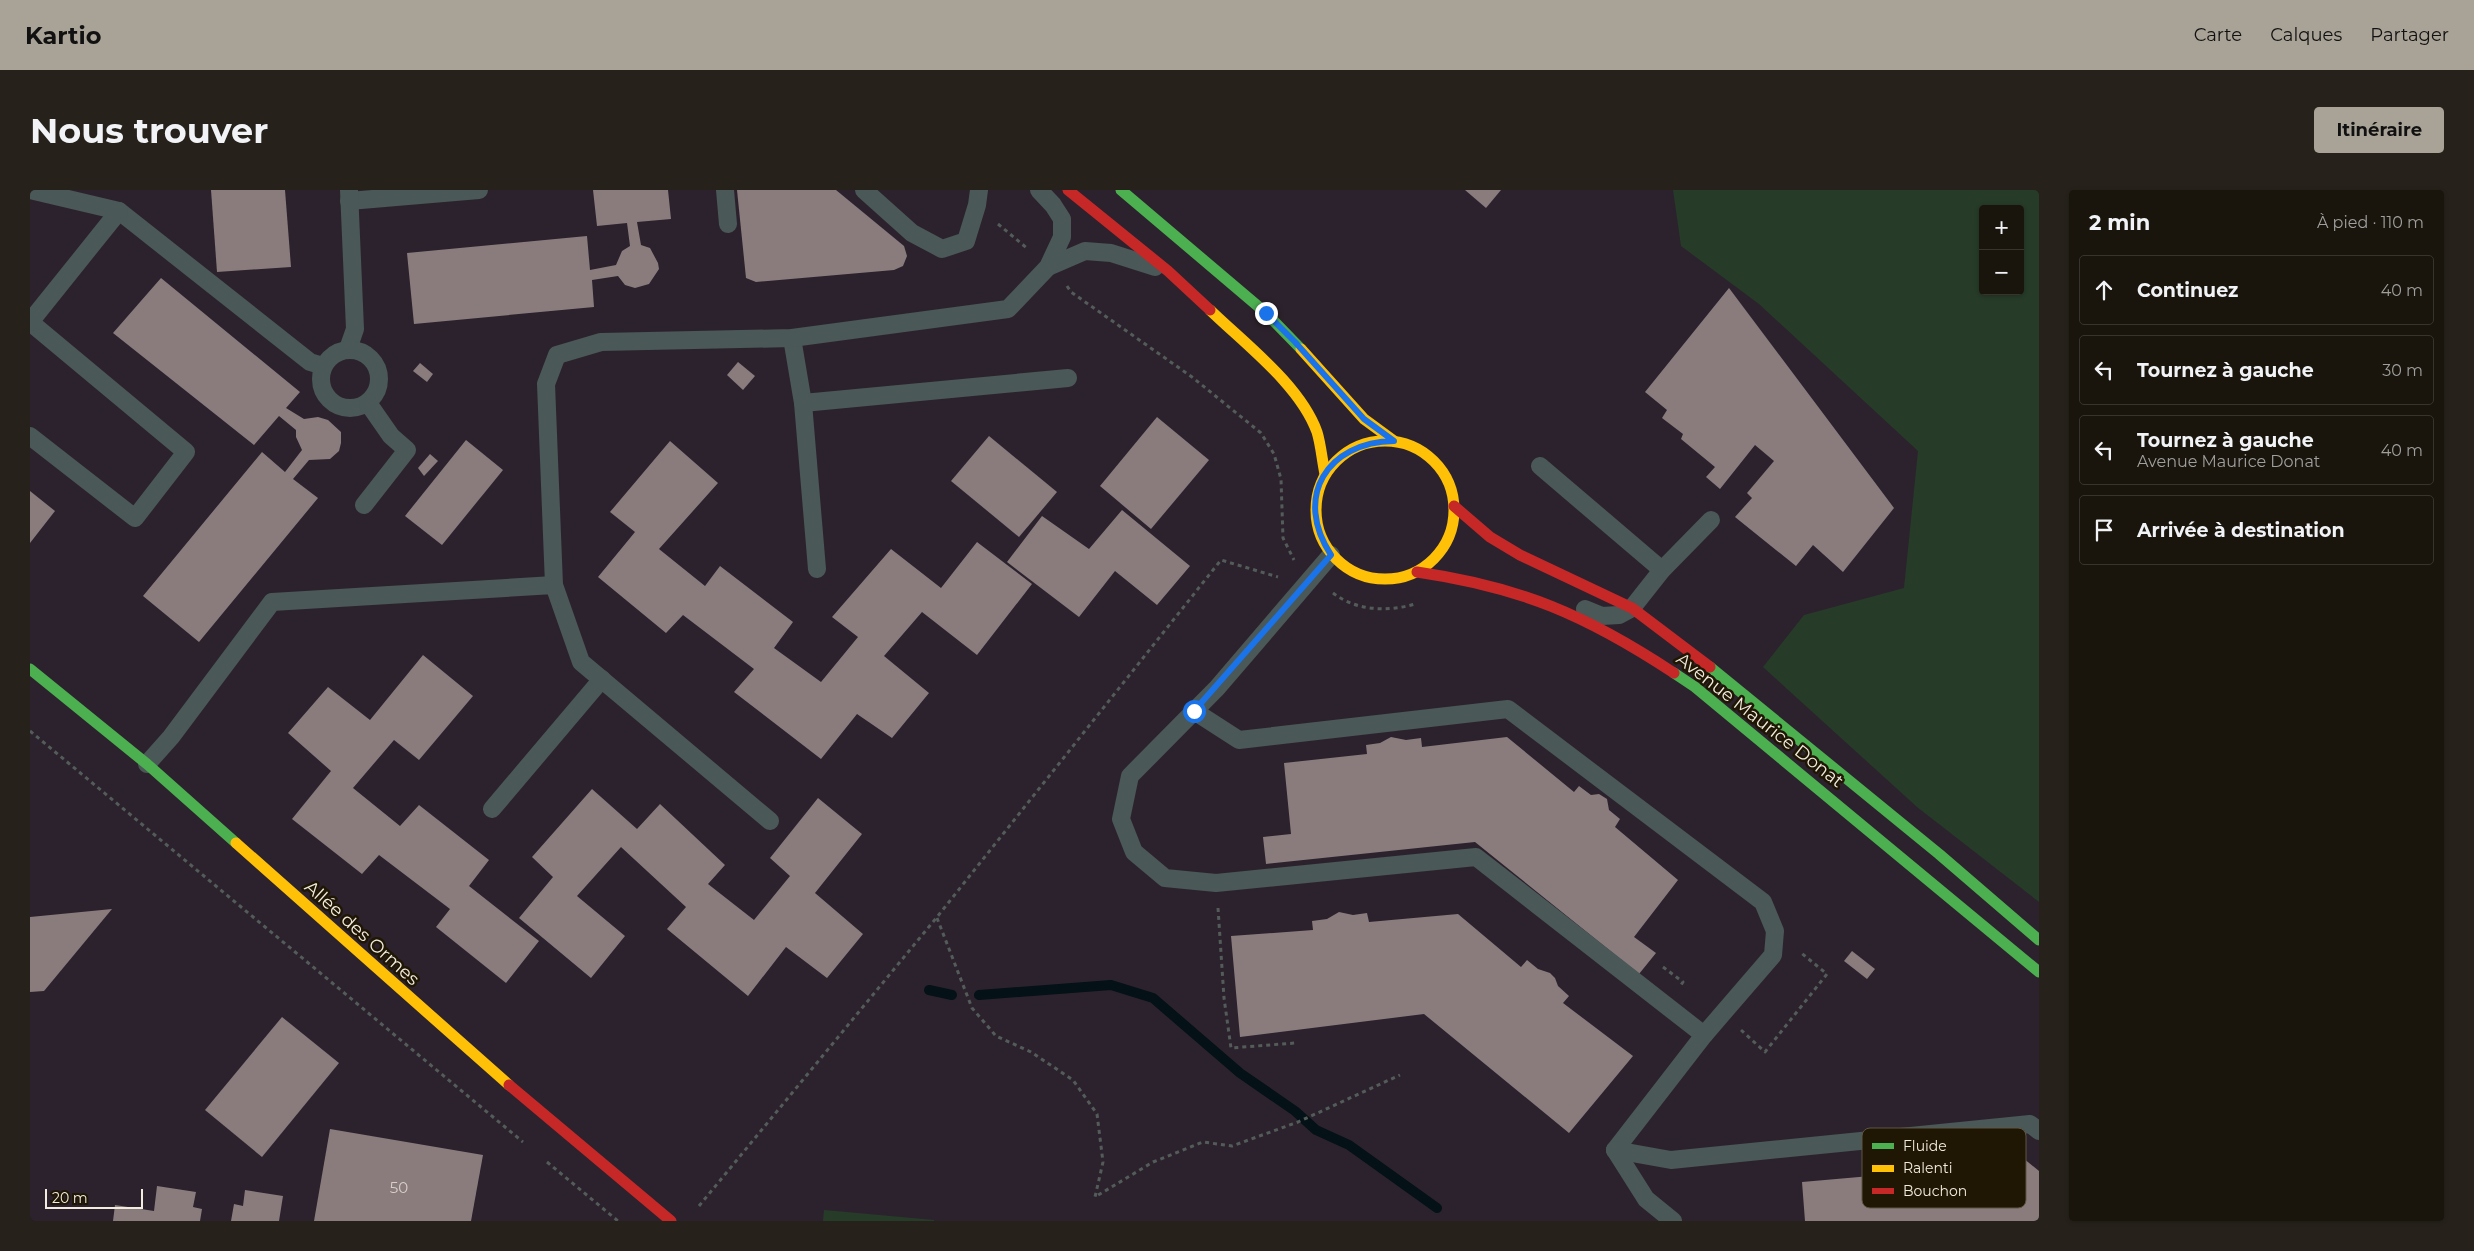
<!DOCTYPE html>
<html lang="fr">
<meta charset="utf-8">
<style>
body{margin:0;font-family:Montserrat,sans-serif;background:#26221b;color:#f1f3f6}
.controls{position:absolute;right:15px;top:15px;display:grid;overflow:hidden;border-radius:5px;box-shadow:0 1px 4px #0004}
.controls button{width:45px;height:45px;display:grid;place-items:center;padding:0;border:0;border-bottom:1px solid #37342e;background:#19150d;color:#f1f3f6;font:25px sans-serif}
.scale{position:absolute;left:15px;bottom:12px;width:98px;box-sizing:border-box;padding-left:5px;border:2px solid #f2ecdf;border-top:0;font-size:14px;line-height:18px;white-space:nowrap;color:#f2ecdf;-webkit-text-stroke:4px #1f1603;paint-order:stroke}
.stop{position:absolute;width:15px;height:15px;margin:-11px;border:4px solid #1a73e8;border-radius:50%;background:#fff}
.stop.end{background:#1a73e8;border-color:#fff;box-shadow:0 1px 5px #0008}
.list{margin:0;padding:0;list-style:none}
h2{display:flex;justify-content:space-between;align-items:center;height:65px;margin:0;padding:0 20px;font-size:21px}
h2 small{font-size:16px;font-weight:400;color:#9f9f9d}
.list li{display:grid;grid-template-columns:32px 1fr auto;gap:15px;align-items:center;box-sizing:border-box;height:70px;margin:0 10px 10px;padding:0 10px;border:1px solid #37342e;border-radius:5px}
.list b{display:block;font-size:19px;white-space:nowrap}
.list p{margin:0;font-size:16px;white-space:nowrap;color:#9f9f9d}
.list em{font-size:16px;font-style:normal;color:#9f9f9d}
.icon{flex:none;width:28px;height:28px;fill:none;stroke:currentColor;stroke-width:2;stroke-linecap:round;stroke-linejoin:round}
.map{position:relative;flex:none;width:2009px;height:1031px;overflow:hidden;border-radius:5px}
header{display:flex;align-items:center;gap:30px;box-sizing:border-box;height:70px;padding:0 25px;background:#a9a397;color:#111}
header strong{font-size:24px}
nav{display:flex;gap:28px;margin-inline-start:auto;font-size:18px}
.intro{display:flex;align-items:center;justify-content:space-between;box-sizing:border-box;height:120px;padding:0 30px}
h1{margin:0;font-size:35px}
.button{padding:12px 22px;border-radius:5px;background:#a9a397;color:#111;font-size:18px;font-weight:700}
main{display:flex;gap:30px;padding:0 30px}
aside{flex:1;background:#19150d;border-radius:5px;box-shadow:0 1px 4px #0004}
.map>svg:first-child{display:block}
</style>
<header>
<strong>Kartio</strong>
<nav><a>Carte</a><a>Calques</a><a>Partager</a></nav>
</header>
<div class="intro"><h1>Nous trouver</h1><a class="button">Itinéraire</a></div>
<main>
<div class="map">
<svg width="2009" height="1031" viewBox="0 0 2009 1031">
<rect width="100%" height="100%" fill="#211c11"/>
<path fill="#2c222d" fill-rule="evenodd" d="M 0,0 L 2009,0 L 2009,1031 L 0,1031 ZM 1953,19 L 1990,19 L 1990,101 L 1953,101 Z"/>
<g fill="#273b29" fill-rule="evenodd">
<path d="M 1643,0 L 2009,0 L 2009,712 L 1887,617 L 1733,477 L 1774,425 L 1874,398 L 1888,261 L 1729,114 L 1651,56 ZM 1953,19 L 1990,19 L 1990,101 L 1953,101 Z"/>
<polygon points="794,1020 904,1030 904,1031 793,1031"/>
</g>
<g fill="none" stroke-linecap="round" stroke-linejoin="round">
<g stroke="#041116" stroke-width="10">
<polyline points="899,800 922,805"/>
<polyline points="949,805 1081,795 1123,808 1210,883 1265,921 1286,940 1319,955 1407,1018"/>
</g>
</g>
<g fill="#8a7c7d">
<polygon points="181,0 255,0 261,77 187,82"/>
<polygon points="563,0 638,0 641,29 607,32 611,55 620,58 628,73 629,79 619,94 605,98 595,95 588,86 562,90 564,117 384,134 377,63 557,46 560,80 586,75 592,61 600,56 597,33 567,36"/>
<polygon points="707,0 806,0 874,56 877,66 873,76 864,80 726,92 716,88"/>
<polygon points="1435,0 1471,0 1456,18"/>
<polygon points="131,88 270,202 256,218 274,229 288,227 298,230 311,242 311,253 309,261 300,269 279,270 263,289 288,308 169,452 113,406 232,262 255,282 272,260 266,247 266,240 249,226 224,255 83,143"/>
<polygon points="1699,98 1864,318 1813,382 1783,355 1766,376 1705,327 1722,308 1717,303 1744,271 1725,255 1690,299 1676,287 1685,277 1651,249 1653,244 1632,228 1637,220 1615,202"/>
<polygon points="708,172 725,186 713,200 697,185"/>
<polygon points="390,173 403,184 397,192 383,181"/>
<polygon points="1127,227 1179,270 1121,339 1070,296"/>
<polygon points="959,246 1027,302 989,347 921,291"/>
<polygon points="436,250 473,280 412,355 375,326"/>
<polygon points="640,251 688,293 629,359 675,396 690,376 763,432 744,458 791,492 828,447 802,427 861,359 911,398 947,352 1002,394 947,465 892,422 854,466 899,503 862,548 827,524 791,569 704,502 724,479 653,425 636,443 568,387 605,342 580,322"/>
<polygon points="400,264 408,271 394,286 388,278"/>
<polygon points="0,301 25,321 0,353"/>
<polygon points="1092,320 1160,376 1127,415 1085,381 1049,427 977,372 1012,326 1059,359"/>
<polygon points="393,465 443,506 389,570 364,550 323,598 370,636 389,615 459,670 439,696 509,751 476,793 406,737 420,719 349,665 332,684 262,629 301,581 258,543 298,497 340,530"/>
<polygon points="1361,547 1376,550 1391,548 1392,557 1477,547 1544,602 1549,596 1561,605 1569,604 1577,609 1579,620 1590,629 1585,637 1648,690 1604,747 1626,763 1609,784 1445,652 1236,674 1233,647 1261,644 1254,573 1337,564 1336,555 1350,553"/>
<polygon points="562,599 607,639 630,614 695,675 678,694 724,730 760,686 740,668 788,608 832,644 785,703 833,744 797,788 756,757 718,806 637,739 656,717 591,657 547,706 595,746 561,788 489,728 523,687 502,667"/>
<polygon points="82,719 14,801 0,802 0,727"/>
<polygon points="1309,722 1323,725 1337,723 1339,732 1428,724 1491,777 1497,770 1508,779 1520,783 1525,788 1528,796 1539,806 1533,813 1603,866 1539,943 1394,824 1210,847 1201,746 1283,740 1282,731 1297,729"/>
<polygon points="1822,761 1845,779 1837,789 1814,771"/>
<polygon points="252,827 309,873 232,967 175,920"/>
<polygon points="300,939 453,965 441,1031 284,1031"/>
<polygon points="1878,967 1891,970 1906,969 1908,978 1993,968 2009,981 2009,1031 1775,1031 1772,992 1852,985 1852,976 1866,974"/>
<polygon points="127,996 166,1002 163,1017 172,1019 170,1031 83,1031 85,1015 124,1021"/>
<polygon points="215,1000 253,1006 249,1031 201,1031 204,1014 213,1016"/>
</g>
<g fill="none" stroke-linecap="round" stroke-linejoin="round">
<g stroke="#545c5a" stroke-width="3" stroke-dasharray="4 4" stroke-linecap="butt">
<polyline points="968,34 998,59"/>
<polyline points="1037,96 1041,102 1162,187 1231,243 1244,264 1251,289 1253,348 1264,370"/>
<path d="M 1303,403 C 1326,421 1358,422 1385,414"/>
<polyline points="0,541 493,952"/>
<polyline points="1188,718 1194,808 1201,858 1265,853"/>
<polyline points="907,728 942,818 966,846 1001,862 1043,890 1067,924 1073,972 1065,1007 1123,972 1173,952 1202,956 1268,932 1370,885"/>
<polyline points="1633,777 1653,792 1651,795"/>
<polyline points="1711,840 1735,862 1797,784 1770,762"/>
<polyline points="517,972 588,1031"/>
<polyline points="669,1016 907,727 1191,370 1248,387"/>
</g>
<g stroke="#4a5858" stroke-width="18">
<polyline points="0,0 89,21 280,172 293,176"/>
<polyline points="695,0 698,34"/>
<polyline points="834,0 882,43 912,59 936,51 947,15 949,0"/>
<polyline points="319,11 449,0"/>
<polyline points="1018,77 1055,61 1081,63 1125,77"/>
<polyline points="0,132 156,262 105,328 0,246"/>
<polyline points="0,132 89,21"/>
<polyline points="762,148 773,213 787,379"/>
<polyline points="318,159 325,139 319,0"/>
<circle cx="320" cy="189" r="29"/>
<polyline points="773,213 1038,188"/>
<polyline points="1510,276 1632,380"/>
<polyline points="334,315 377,260 361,246 338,213"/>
<polyline points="1301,365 1187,498 1100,586 1091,629 1104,662 1135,688 1186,693 1446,667 1674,845"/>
<polyline points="1555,419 1572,426 1589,425 1602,418 1632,380 1681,330"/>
<polyline points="1164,521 1209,550 1478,519 1733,712 1745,741 1743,765 1674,845 1585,960"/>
<polyline points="117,574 141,547 242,412 524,395"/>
<polyline points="462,619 572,489"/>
<polyline points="740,631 551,472 524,395 516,194 527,165 571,152 762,148 978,119 1018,77 1032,47 1032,29 1023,15 1009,0"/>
<polyline points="1585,960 1641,970 2000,934 2009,941"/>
<polyline points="1585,960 1616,1009 1643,1031"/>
</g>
<g stroke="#4caf50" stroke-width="11">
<polyline points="1091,0 1236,123 1271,159"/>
<polyline points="1680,477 1909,664 2009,750"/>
<polyline points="0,479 117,574 206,653"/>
<polyline points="1644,483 1665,497 2009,782"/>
</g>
<g stroke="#ffc107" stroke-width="11">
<path d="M 1180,120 C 1215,154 1270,195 1287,242 C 1291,255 1292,270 1295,284"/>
<polyline points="1271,159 1334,229 1364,251"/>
<circle cx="1355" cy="320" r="69"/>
<polyline points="206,653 479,895"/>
</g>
<g stroke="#c62828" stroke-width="11">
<polyline points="1038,0 1138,81 1180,120"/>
<polyline points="1424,316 1460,347 1490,365 1602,418 1680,477"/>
<path d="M 1387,382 C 1491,397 1556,425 1644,483"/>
<polyline points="479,895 641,1031"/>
</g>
</g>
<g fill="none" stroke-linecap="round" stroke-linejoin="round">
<path stroke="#1a73e8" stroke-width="6" d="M 1164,521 L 1301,365 C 1263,307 1297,252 1364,251 L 1334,229 L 1265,152 L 1236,123"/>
</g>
<g text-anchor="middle" stroke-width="5" stroke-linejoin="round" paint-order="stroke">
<g font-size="15" fill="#d8d0c6">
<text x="369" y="1003">50</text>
</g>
<g font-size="18" fill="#f2ecdf" stroke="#1f1603">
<text transform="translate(1730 530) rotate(38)" y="6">Avenue Maurice Donat</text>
<text transform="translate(332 743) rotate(42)" y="6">Allée des Ormes</text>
</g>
</g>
<rect x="1832" y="938" width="164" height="80" rx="8" fill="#1f1603" stroke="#5e5645" stroke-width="1"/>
<rect x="1842" y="953" width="22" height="6" fill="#4caf50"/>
<rect x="1842" y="975" width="22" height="7" fill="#ffc107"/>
<rect x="1842" y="998" width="22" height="6" fill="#c62828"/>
<g font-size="14" fill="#f2ecdf">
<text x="1873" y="961">Fluide</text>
<text x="1873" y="983">Ralenti</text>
<text x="1873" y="1006">Bouchon</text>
</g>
</svg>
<div class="controls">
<button>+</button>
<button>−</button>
</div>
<div class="scale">20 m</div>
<div class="stop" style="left:1164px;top:521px"></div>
<div class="stop end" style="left:1236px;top:123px"></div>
</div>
<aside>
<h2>2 min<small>À pied · 110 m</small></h2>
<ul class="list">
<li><svg class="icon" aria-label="ahead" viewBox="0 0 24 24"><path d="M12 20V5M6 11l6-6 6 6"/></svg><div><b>Continuez</b></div><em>40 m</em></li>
<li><svg class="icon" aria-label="left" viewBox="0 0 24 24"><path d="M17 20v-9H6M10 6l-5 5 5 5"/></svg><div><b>Tournez à gauche</b></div><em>30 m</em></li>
<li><svg class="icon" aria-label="left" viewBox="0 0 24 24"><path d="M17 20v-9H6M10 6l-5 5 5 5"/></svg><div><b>Tournez à gauche</b><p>Avenue Maurice Donat</p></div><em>40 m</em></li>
<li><svg class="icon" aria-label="arrive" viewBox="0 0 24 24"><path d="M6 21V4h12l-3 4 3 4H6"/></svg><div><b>Arrivée à destination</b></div></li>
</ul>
</aside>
</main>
